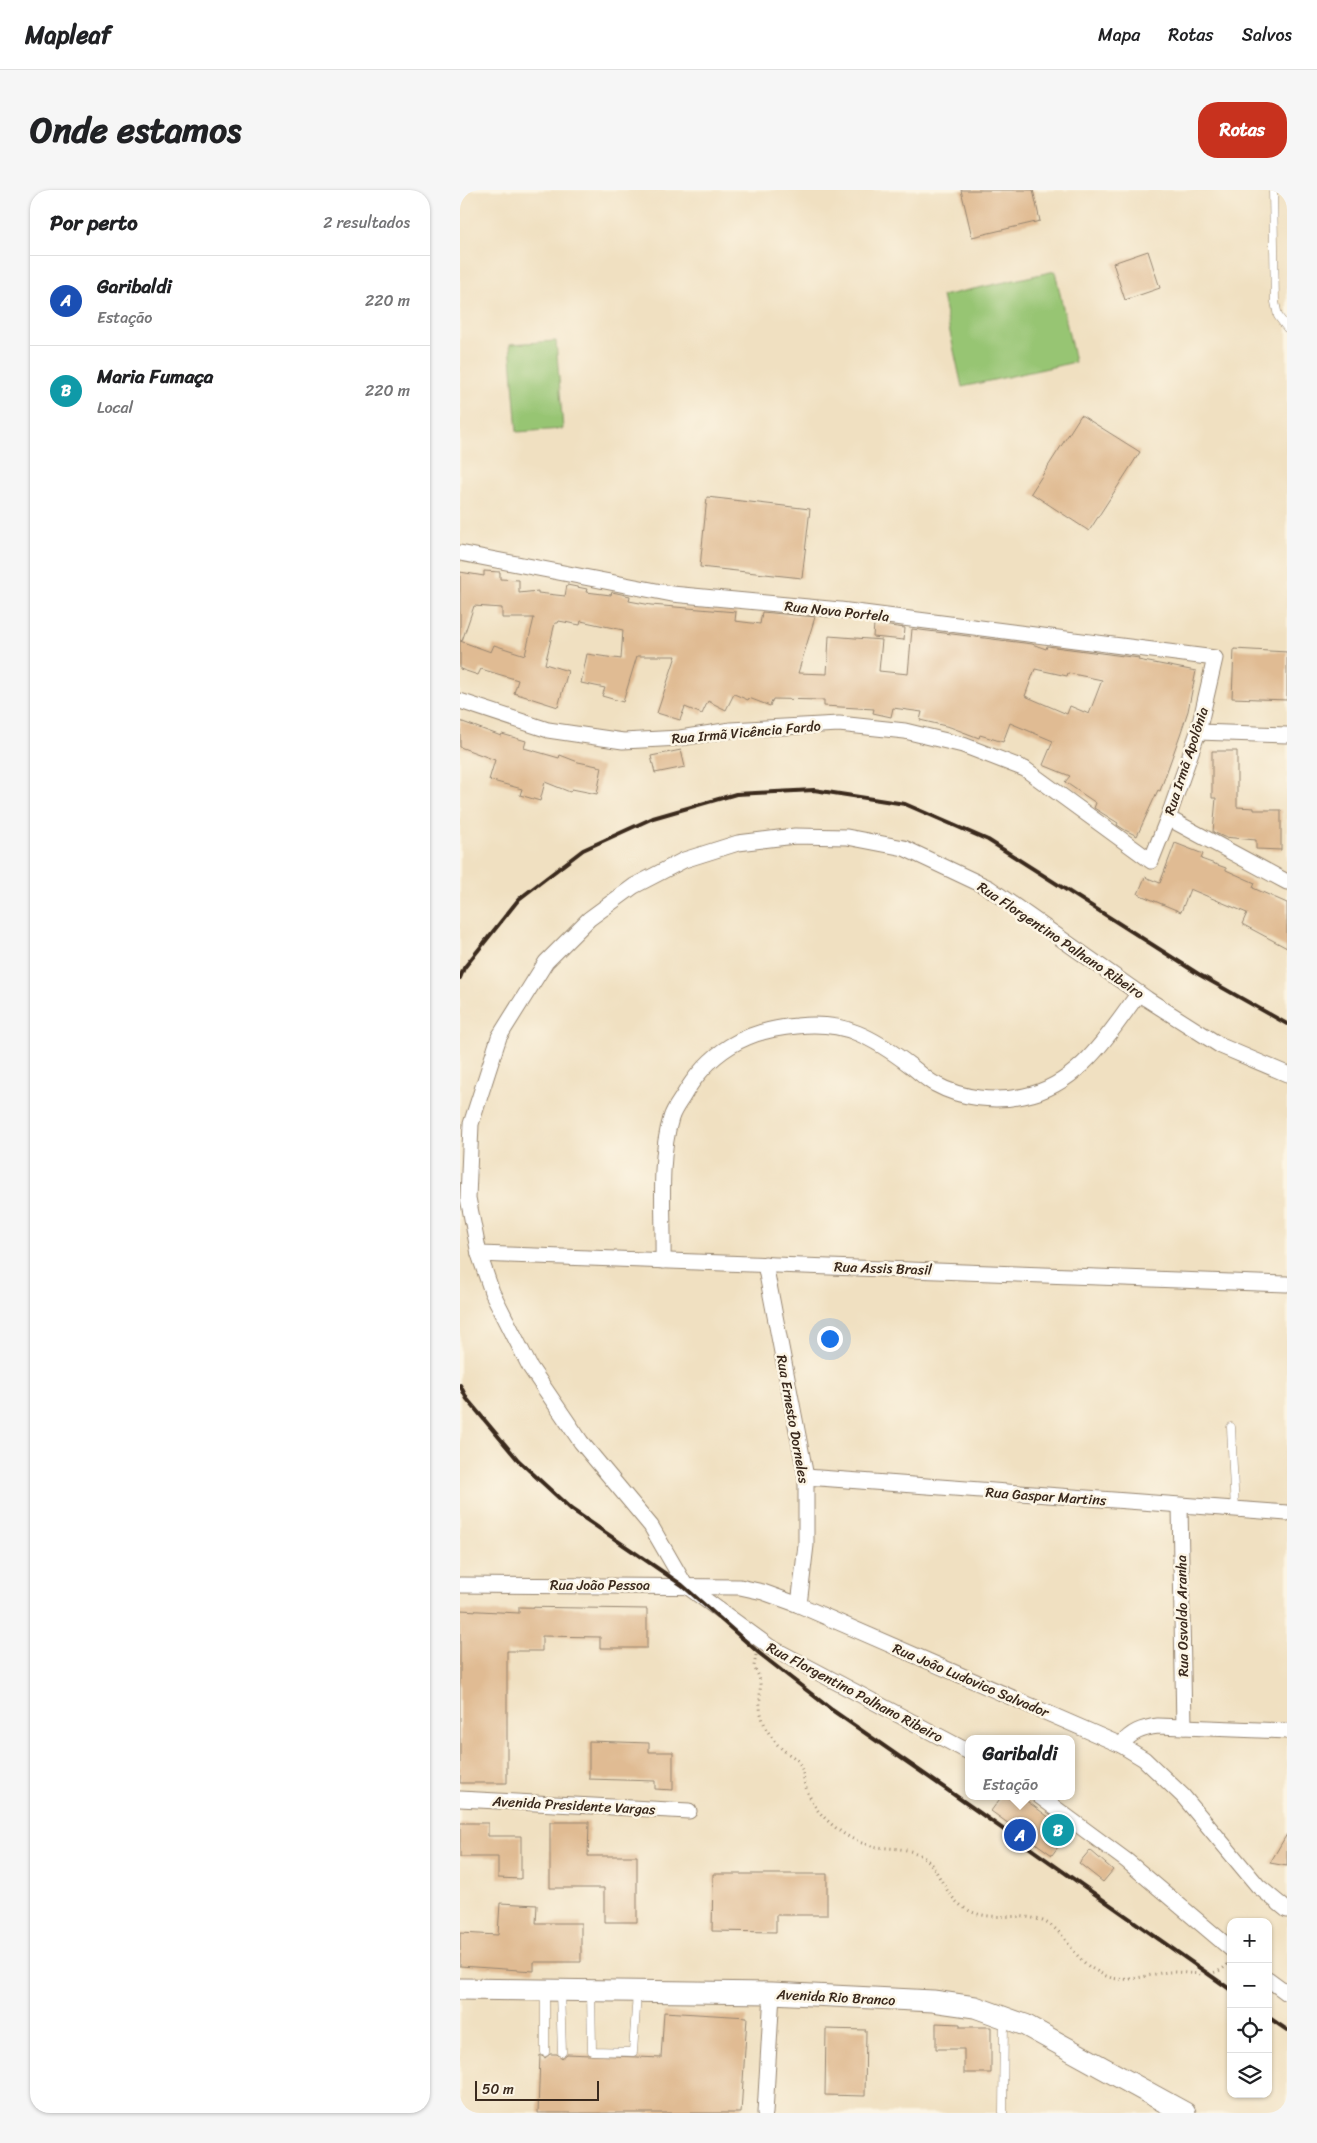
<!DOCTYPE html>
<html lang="pt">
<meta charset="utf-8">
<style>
body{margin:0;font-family:Sriracha,sans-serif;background:#f6f6f6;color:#202124}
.controls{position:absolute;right:15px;bottom:15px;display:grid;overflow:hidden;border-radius:10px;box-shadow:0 1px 4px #0004}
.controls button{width:45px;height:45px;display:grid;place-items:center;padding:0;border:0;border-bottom:1px solid #e0e0e0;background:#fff;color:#202124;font:25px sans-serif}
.scale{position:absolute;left:15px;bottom:12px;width:124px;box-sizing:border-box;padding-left:5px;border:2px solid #3b2a1e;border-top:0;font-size:14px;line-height:18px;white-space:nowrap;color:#3b2a1e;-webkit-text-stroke:4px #fcf5e5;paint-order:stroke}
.you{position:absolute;left:369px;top:1148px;width:18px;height:18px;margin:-12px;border:4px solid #fff;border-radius:50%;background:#1a73e8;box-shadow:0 0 0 8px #1a73e833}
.badge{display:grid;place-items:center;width:32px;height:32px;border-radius:50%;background:#c8321e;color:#fff;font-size:16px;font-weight:700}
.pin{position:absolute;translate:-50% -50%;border:2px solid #fff;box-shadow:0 1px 5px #0006}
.popup{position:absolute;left:505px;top:1545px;width:110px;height:65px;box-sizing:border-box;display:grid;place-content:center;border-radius:10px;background:#fff;filter:drop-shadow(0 1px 4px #0005);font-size:16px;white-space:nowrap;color:#757577}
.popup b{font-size:19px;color:#202124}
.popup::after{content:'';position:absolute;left:50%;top:100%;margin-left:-10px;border:10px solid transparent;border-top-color:#fff}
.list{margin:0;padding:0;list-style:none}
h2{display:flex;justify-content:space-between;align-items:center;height:65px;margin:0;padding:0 20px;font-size:21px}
h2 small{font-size:16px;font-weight:400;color:#757577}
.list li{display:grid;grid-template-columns:32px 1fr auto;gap:15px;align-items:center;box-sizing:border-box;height:90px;padding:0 20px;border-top:1px solid #e0e0e0}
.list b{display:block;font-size:19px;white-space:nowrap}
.list p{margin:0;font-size:16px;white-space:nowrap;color:#757577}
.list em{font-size:16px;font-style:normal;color:#757577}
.icon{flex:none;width:28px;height:28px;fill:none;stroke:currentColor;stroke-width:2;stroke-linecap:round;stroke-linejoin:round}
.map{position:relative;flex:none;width:827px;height:1923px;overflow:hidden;border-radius:20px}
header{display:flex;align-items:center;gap:30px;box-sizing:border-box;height:70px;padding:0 25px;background:#fff;border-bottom:1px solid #e0e0e0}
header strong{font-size:24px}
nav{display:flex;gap:28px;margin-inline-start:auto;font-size:18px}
.intro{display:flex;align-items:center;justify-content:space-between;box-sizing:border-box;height:120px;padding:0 30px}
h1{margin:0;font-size:35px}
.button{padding:12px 22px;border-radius:20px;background:#c8321e;color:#fff;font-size:18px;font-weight:700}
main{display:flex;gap:30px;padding:0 30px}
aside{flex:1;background:#fff;border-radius:20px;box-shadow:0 1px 4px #0004}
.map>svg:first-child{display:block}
</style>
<header>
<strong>Mapleaf</strong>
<nav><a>Mapa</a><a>Rotas</a><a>Salvos</a></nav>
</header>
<div class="intro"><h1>Onde estamos</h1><a class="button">Rotas</a></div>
<main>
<aside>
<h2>Por perto<small>2 resultados</small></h2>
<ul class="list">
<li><span class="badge" style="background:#1a4fb4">A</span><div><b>Garibaldi</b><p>Estação</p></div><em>220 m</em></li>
<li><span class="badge" style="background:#0f9aa8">B</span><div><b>Maria Fumaça</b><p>Local</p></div><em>220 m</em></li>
</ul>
</aside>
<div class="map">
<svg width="827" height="1923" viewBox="0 0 827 1923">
<rect width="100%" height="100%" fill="#fcf5e5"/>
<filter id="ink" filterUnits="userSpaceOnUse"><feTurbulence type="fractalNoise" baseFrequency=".02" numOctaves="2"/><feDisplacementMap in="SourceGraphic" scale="10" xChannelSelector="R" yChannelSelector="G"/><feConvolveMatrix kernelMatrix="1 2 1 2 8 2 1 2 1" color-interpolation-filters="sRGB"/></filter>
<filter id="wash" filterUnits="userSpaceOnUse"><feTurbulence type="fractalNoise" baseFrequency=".0096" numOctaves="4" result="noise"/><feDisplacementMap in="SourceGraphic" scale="20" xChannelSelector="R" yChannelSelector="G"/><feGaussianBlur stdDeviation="1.12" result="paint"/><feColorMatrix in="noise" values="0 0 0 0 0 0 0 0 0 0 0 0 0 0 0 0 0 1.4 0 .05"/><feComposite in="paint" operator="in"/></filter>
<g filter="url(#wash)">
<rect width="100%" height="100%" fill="#f0e0c1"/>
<g fill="#97c573" stroke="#697848">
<polygon points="595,81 615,172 502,197 482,106"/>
<polygon points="96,151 103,239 57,242 50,154"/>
</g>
<g id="blocks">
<g fill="#e0bb93" fill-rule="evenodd">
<polygon points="501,0 573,0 580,31 512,47"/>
<polygon points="688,61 700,98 665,110 653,73"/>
<polygon points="621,225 680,262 629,341 571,303"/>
<polygon points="247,307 350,319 342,388 240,377"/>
<path d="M 24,381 L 40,382 L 40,389 L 59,390 L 59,403 L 78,401 L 78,403 L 105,406 L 107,395 L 127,399 L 126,402 L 151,405 L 152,402 L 170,406 L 169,411 L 191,415 L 276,422 L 275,431 L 300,434 L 302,422 L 355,427 L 338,483 L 367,484 L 369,446 L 422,450 L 419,481 L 448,484 L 452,439 L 572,454 L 586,459 L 587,456 L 679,468 L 678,470 L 736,481 L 728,521 L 720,545 L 700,601 L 698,600 L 677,646 L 665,640 L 657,635 L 658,633 L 634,618 L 636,613 L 605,592 L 610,586 L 583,575 L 593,551 L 550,533 L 543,552 L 520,545 L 519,548 L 490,537 L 460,530 L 462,522 L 433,518 L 431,527 L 413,523 L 414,519 L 364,516 L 364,510 L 313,509 L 310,516 L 289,508 L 288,510 L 274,504 L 266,520 L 248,511 L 242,524 L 225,517 L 220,530 L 197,523 L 216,466 L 177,466 L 163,512 L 142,506 L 145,498 L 121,493 L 127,464 L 161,469 L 163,440 L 121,431 L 120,435 L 99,431 L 98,433 L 95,433 L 85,474 L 108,481 L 98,517 L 54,503 L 58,490 L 21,479 L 18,485 L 0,479 L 0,451 L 31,462 L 34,455 L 65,465 L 74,428 L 42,428 L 42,418 L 14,416 L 2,451 L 0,450 L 0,382 L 24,386 ZM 575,479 L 607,486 L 608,483 L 642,490 L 629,524 L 610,516 L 607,524 L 565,506 Z"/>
<polygon points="414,434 445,438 444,450 413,447"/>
<polygon points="774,459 827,462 827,510 772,508"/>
<polygon points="0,531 41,546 42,544 66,551 64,558 99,568 100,565 118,572 142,577 137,604 112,599 110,602 85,592 80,611 60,605 62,599 29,590 35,570 0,557"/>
<polygon points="221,560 225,577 195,583 191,566"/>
<polygon points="752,561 777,561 777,617 794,618 794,620 821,620 821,660 796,659 796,650 764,647 753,642 756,608 752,608"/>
<polygon points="715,653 743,664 741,669 766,678 766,680 795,693 793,698 827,713 827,758 782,734 787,723 730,699 721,722 678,704 685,687 700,693"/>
<polygon points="59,1417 187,1419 187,1458 140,1458 140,1447 82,1446 82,1461 47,1461 47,1593 0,1593 0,1420 59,1423"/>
<polygon points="129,1551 189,1553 189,1562 213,1562 213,1600 195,1599 195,1591 129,1589"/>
<polygon points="542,1606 560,1606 609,1642 592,1665 531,1621"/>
<polygon points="90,1632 129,1632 128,1666 177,1666 177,1732 144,1732 144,1698 90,1698"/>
<polygon points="0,1633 28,1633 28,1646 61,1646 61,1689 38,1688 38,1667 0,1667"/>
<polygon points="827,1644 827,1676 810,1673"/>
<polygon points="630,1660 653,1680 643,1692 619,1673"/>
<polygon points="253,1684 367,1684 367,1725 316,1725 316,1742 252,1741"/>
<polygon points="40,1713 77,1715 76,1733 121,1733 121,1772 74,1772 74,1781 0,1776 0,1743 38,1745"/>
<polygon points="204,1822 287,1827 281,1923 78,1923 80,1865 85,1868 90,1864 97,1864 102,1868 107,1864 201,1868"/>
<polygon points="476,1833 500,1834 500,1837 531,1837 531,1883 504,1883 504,1859 476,1859"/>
<polygon points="366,1839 406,1840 405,1906 365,1905"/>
</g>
</g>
</g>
<g filter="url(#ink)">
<use href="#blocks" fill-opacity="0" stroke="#968570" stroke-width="1"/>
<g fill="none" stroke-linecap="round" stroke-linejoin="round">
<g stroke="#968570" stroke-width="9">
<g id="lane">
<polyline points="813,0 815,112 818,126 827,138"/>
<polyline points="771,1237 775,1321"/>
<polyline points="85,1802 85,1862"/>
<polyline points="100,1802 102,1862"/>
<polyline points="131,1802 132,1861 173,1862 177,1803"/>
<polyline points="543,1923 544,1830"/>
</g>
</g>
<g stroke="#968570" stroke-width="17">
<g id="street">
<polyline points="0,363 212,404 380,420 755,468 738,542 708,628 691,671 565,579 503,555 445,541 379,534 271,540 220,548 163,551 88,540 0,511"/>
<polyline points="738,542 827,545"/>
<polyline points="708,628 827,692"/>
<polyline points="19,1064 827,1094"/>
<path d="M 203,1071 C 204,1026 198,971 211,928 C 213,921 218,914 222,908 C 248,862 285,840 337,836 C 357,834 378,835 397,843 C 417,851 434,863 451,876 C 459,882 467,890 475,894 C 502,909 535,912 564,906 C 619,895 648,845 679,803"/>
<polyline points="305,1074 346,1287 346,1355 339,1415"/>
<polyline points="346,1287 827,1323"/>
<polyline points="720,1316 724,1537"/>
<polyline points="0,1395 280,1397 303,1402 339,1415 661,1555 684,1569 723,1606 798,1696 827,1720"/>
<path d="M 661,1555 C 671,1542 682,1538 698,1536 L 827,1541"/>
<polyline points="509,1562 310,1457 225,1395 191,1336 121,1252 70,1177 32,1102 19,1064 8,1008 11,934 39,847 86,772 129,729 174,696 224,670 278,653 335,646 387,647 444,658 529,698 687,809 761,856 827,884"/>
<polyline points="579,1606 667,1671 771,1759"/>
<polyline points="0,1609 229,1621"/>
<polyline points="808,1789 827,1803"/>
<polyline points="305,1923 312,1803"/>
</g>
</g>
<g stroke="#968570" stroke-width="23">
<polyline id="secondary" points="0,1799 312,1803 473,1811 515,1817 565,1835 725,1923"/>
</g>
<path stroke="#968570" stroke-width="3" stroke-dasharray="1 4" stroke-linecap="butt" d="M 296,1465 L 294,1476 C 296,1482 300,1486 300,1493 C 301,1504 298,1516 302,1527 C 305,1539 313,1551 322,1559 C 327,1564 335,1566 339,1573 C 345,1581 342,1590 346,1598 C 349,1606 355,1618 361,1624 C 374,1638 390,1650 408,1655 C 425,1660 444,1656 460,1665 C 479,1675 482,1703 503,1717 C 528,1734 554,1721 580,1730 C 603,1738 609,1760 626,1774 C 630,1778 637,1781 642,1784 C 664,1796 686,1784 709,1782 C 727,1781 757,1791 769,1772"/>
<use href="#lane" stroke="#fff" stroke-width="8"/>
<use href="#street" stroke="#fff" stroke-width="15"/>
<use href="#secondary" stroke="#fff" stroke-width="21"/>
<g stroke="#3b2a1e" stroke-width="4">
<polyline points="0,788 4,778 59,709 123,660 193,628 276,604 354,600 445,614 528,650 740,785 827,834"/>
<polyline points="0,1195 7,1209 58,1270 111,1319 222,1395 299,1463 372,1520 486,1599 771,1800"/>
<polyline points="808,1827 827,1840"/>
</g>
</g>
</g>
<g text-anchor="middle" stroke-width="5" stroke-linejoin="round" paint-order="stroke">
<g font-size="14" fill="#3b2a1e" stroke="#fcf5e5">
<text transform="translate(377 421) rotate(6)" y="5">Rua Nova Portela</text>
<text transform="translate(286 542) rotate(-5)" y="5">Rua Irmã Vicência Fardo</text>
<text transform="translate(726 571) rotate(-72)" y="5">Rua Irmã Apolônia</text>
<text transform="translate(601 750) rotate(34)" y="5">Rua Florgentino Palhano Ribeiro</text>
<text transform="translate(423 1078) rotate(2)" y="5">Rua Assis Brasil</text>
<text transform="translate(333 1229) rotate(80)" y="5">Rua Ernesto Dorneles</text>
<text transform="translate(586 1306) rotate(4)" y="5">Rua Gaspar Martins</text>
<text x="140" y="1400">Rua João Pessoa</text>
<text transform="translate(722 1426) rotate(-91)" y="5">Rua Osvaldo Aranha</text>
<text transform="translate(511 1490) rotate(23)" y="5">Rua João Ludovico Salvador</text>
<text transform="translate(395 1502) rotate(28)" y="5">Rua Florgentino Palhano Ribeiro</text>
<text transform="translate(114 1615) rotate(3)" y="5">Avenida Presidente Vargas</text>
<text transform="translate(376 1807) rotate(3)" y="5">Avenida Rio Branco</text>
</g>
</g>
</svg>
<div class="controls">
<button>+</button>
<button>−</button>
<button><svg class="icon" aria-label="locate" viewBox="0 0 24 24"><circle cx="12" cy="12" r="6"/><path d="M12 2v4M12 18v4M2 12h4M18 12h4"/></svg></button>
<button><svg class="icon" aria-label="layers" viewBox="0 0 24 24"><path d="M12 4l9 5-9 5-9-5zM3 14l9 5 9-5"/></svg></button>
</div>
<div class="scale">50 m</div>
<div class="you"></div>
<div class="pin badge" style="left:560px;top:1645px;background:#1a4fb4">A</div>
<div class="popup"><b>Garibaldi</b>Estação</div>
<div class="pin badge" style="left:598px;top:1640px;background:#0f9aa8">B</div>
</div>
</main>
